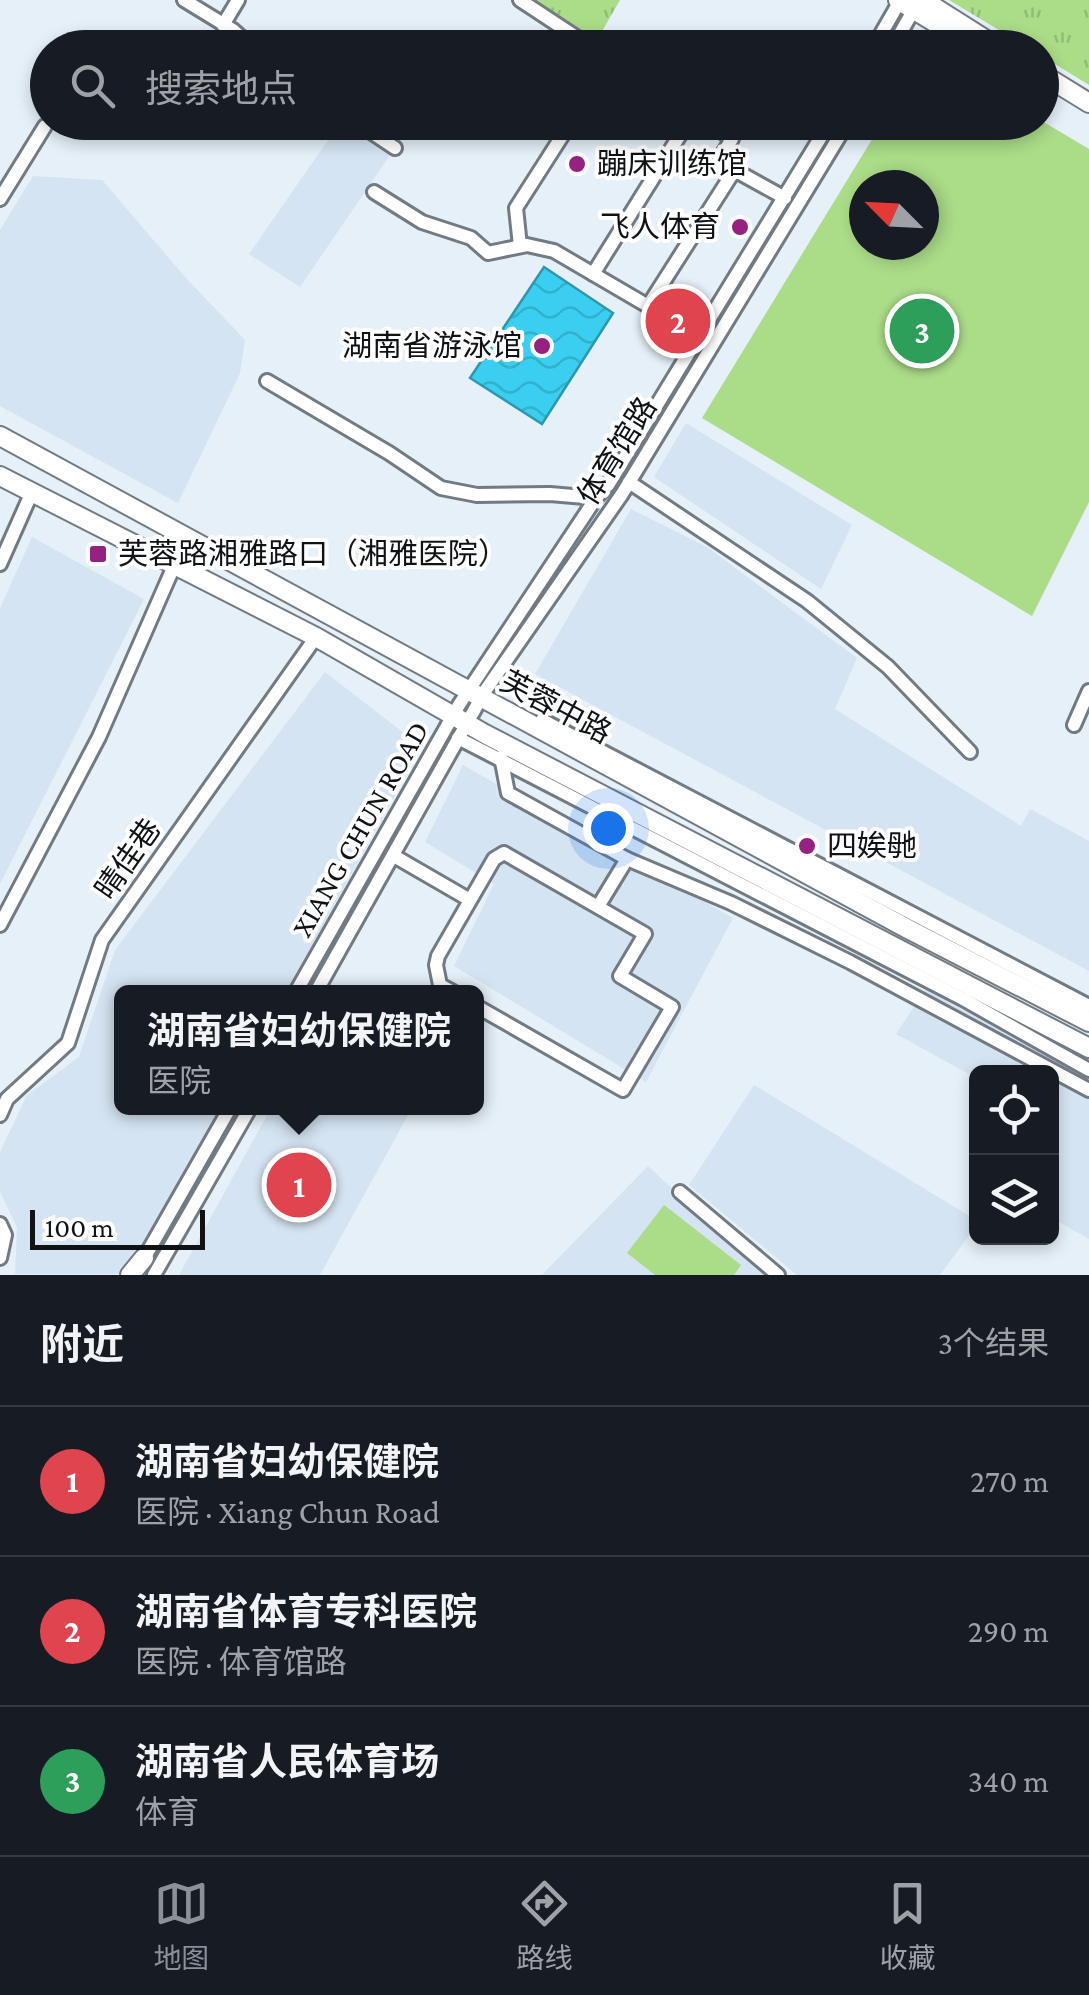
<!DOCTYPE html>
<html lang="zh">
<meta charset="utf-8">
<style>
body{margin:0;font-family:"Crimson Pro","Noto Sans SC",serif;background:#20242c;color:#f1f3f6}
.controls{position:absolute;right:30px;bottom:30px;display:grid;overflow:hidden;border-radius:15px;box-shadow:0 5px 15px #0003}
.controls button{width:90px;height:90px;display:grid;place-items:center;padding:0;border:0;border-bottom:2px solid #363941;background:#171b24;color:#f1f3f6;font:50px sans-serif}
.compass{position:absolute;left:849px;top:170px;width:90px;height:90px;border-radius:50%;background:#171b24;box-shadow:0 5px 15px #0003;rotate:294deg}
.scale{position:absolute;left:30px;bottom:25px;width:175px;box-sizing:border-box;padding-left:10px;border:5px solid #101316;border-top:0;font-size:28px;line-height:35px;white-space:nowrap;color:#101316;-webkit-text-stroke:8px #fff;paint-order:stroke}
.you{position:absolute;left:608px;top:828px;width:35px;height:35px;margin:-25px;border:8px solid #fff;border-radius:50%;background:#1a73e8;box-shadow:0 0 0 15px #1a73e833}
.badge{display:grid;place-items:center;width:65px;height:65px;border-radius:50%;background:#8c9099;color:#fff;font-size:32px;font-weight:700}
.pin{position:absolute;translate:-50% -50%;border:5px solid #fff;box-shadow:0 2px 10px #0006}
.popup{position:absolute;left:114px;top:985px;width:370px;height:130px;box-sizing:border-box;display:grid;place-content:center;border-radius:15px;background:#171b24;filter:drop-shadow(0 2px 8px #0005);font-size:32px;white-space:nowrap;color:#9ea1a6}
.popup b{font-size:38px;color:#f1f3f6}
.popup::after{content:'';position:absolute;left:50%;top:100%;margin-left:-20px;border:20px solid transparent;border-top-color:#171b24}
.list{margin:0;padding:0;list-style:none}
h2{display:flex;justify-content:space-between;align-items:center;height:130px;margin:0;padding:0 40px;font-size:42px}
h2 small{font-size:32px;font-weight:400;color:#9ea1a6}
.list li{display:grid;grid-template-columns:65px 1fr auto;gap:30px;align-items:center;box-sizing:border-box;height:150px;padding:0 40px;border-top:2px solid #363941}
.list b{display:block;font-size:38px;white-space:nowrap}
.list p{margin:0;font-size:32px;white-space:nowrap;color:#9ea1a6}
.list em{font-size:32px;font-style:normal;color:#9ea1a6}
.icon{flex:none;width:55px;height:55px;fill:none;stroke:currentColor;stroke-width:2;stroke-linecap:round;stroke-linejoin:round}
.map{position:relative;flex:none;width:1089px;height:1275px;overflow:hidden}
.search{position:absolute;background:#171b24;box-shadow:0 5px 15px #0003;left:30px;right:30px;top:30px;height:110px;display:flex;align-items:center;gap:25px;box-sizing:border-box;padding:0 35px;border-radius:55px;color:#9ea1a6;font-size:38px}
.sheet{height:580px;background:#171b24}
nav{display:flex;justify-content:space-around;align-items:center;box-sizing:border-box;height:140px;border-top:2px solid #363941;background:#171b24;font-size:28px;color:#9ea1a6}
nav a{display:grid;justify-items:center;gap:5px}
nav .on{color:#8c9099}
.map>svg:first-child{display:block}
</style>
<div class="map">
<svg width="1089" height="1275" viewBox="0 0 1089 1275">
<defs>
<pattern id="park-tufts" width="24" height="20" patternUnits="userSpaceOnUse" patternTransform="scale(2.5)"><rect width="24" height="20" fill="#abdc88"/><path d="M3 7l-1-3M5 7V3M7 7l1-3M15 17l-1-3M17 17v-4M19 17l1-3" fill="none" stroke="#92bc75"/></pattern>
<pattern id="water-waves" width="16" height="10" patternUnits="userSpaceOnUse" patternTransform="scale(2.5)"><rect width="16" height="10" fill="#3acff0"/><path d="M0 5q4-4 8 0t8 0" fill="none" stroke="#32b1cd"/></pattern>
</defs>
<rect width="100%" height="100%" fill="#e6f0f8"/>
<g fill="#d5e4f2">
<polygon points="340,123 356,123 395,148 300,287 249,254"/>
<polygon points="33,176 102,180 185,277 245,340 240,373 178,503 0,406 0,230"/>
<polygon points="686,423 852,525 821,589 654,477"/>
<polygon points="631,509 707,547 857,658 835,709 1021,826 1030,809 1089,841 1089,971 535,674"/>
<polygon points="32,537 144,599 0,884 0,608"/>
<polygon points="325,672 422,747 286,992 121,992 121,1108 222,1108 137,1259 121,1274 15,1274 17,1227 0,1192 0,1152 27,1095 79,1057 115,950"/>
<polygon points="463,765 733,918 646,1082 454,966 494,884 425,842"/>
<polygon points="925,990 1089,1076 1089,1239 1052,1218 1052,1072 976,1072 976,1078 896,1034"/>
<polygon points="754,1085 976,1220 976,1226 940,1275 797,1275 689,1185"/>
<polygon points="271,1108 412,1108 320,1275 179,1275"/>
<polygon points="648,1166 764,1275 542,1275"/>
</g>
<g fill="url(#park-tufts)">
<polygon points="536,0 620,0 597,40"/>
<polygon points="949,0 1089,0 1089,85 1042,56 1042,48 1027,47"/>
</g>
<g fill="#abdc88" fill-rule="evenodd">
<path d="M 1042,121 L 1089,149 L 1089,502 L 1032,616 L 702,418 L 882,123 ZM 864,185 L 924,185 L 924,245 L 864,245 Z"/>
<polygon points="664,1205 741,1265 734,1275 655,1275 627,1253"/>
</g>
<polygon fill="url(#water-waves)" stroke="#2d97af" stroke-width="2.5" points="544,267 613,313 542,424 470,378"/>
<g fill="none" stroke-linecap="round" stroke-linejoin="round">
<g stroke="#727a82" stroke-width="18">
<g id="minor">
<polyline points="184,0 233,30 253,48"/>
<polyline points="520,0 593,48"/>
<polyline points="223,25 238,0"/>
<polyline points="873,48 900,1"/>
<polyline points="892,48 914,9"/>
<polyline points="356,122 395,148"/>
<polyline points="708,122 732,139 718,161 785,198"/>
<polyline points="374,192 422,222 471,238 488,253 527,245 554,251 648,306 734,171"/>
<polyline points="0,199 45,126"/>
<polyline points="520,246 516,208 571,122"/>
<polyline points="593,274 688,122"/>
<polyline points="267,381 389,453 441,488 477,495 550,494 596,498"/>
<polyline points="629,482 807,601 888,667 970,752"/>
<polyline points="0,564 32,492"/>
<polyline points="542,720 1089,1006"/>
<polyline points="1074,725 1089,691"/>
<polyline points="458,738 963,999 1089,1070"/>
<polyline points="501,757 508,793 627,859 731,903 850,962 1089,1090"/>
<polyline points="394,856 470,900"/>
<polyline points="599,905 627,859"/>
<polyline points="0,925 99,737 174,566"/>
<polyline points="296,992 459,705 596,498 608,485 830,122"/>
<polyline points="316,992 485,691 622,494 848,122"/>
<polyline points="453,992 440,985 436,965 438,956 494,859 504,853 645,934 620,976 672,1007 623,1090 476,1006"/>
<polyline points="0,1115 7,1099 68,1043 102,940 316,637"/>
<polyline points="680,1192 778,1275"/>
<polyline points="0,1224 5,1235 0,1258"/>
<polyline points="142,1262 230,1108"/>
<polyline points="154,1275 250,1108"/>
</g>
</g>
<g stroke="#727a82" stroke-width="22">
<g id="major">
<polyline points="898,0 977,48"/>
<polyline points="923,0 999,48"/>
<polyline points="1042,74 1089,103"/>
<polyline points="0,436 908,929 1089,1022"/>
<polyline points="0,476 316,637 485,734 1089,1048"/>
<polyline points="130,1275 144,1258"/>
</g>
</g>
<use href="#minor" stroke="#fff" stroke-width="12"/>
<use href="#major" stroke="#fff" stroke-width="18"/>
</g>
<g fill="#952280" stroke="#fff" stroke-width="4">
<circle cx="577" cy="164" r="10"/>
<circle cx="740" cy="227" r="10"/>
<circle cx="542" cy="346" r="10"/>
<rect x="88" y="544" width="20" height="20" rx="5"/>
<circle cx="807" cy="846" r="10"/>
</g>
<g text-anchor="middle" stroke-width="8" stroke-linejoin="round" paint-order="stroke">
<g font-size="30" fill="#101316" stroke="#fff" text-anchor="start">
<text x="597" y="174">蹦床训练馆</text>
<text x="720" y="237" text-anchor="end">飞人体育</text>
<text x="522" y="356" text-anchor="end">湖南省游泳馆</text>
<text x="118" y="564">芙蓉路湘雅路口（湘雅医院）</text>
<text x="827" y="856">四娭毑</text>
</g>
<g font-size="30" fill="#101316" stroke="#fff">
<text transform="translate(617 451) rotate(-58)" y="10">体育馆路</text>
<text transform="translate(556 707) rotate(28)" y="10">芙蓉中路</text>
<text transform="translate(360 829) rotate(-60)" y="10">XIANG CHUN ROAD</text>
<text transform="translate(128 859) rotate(-55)" y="10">晴佳巷</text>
</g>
</g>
</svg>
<div class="controls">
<button><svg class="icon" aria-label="locate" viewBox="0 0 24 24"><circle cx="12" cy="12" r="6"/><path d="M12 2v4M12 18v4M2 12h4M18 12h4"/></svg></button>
<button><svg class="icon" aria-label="layers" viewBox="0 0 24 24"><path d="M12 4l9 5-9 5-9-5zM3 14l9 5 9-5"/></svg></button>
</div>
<svg class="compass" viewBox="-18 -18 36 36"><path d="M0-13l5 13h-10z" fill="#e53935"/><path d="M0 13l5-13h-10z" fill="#9ea1a6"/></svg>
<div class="scale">100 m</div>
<div class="you"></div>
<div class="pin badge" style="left:299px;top:1185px;background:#e0444e">1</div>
<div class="popup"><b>湖南省妇幼保健院</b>医院</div>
<div class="pin badge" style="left:678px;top:321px;background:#e0444e">2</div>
<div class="pin badge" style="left:922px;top:331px;background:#2e9e5b">3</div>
<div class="search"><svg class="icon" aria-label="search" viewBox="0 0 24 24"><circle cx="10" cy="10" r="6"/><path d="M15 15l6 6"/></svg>搜索地点</div>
</div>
<section class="sheet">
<h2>附近<small>3个结果</small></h2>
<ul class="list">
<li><span class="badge" style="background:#e0444e">1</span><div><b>湖南省妇幼保健院</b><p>医院 · Xiang Chun Road</p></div><em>270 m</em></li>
<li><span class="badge" style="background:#e0444e">2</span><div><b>湖南省体育专科医院</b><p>医院 · 体育馆路</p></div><em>290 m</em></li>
<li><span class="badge" style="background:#2e9e5b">3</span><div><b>湖南省人民体育场</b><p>体育</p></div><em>340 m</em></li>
</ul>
</section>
<nav>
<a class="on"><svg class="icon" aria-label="map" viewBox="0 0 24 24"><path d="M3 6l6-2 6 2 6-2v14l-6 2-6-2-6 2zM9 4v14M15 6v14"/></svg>地图</a>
<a><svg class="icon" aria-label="directions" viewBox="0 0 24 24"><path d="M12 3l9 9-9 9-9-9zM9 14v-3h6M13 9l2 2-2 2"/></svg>路线</a>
<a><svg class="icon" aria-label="saved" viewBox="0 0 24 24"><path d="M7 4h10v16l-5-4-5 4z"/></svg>收藏</a>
</nav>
